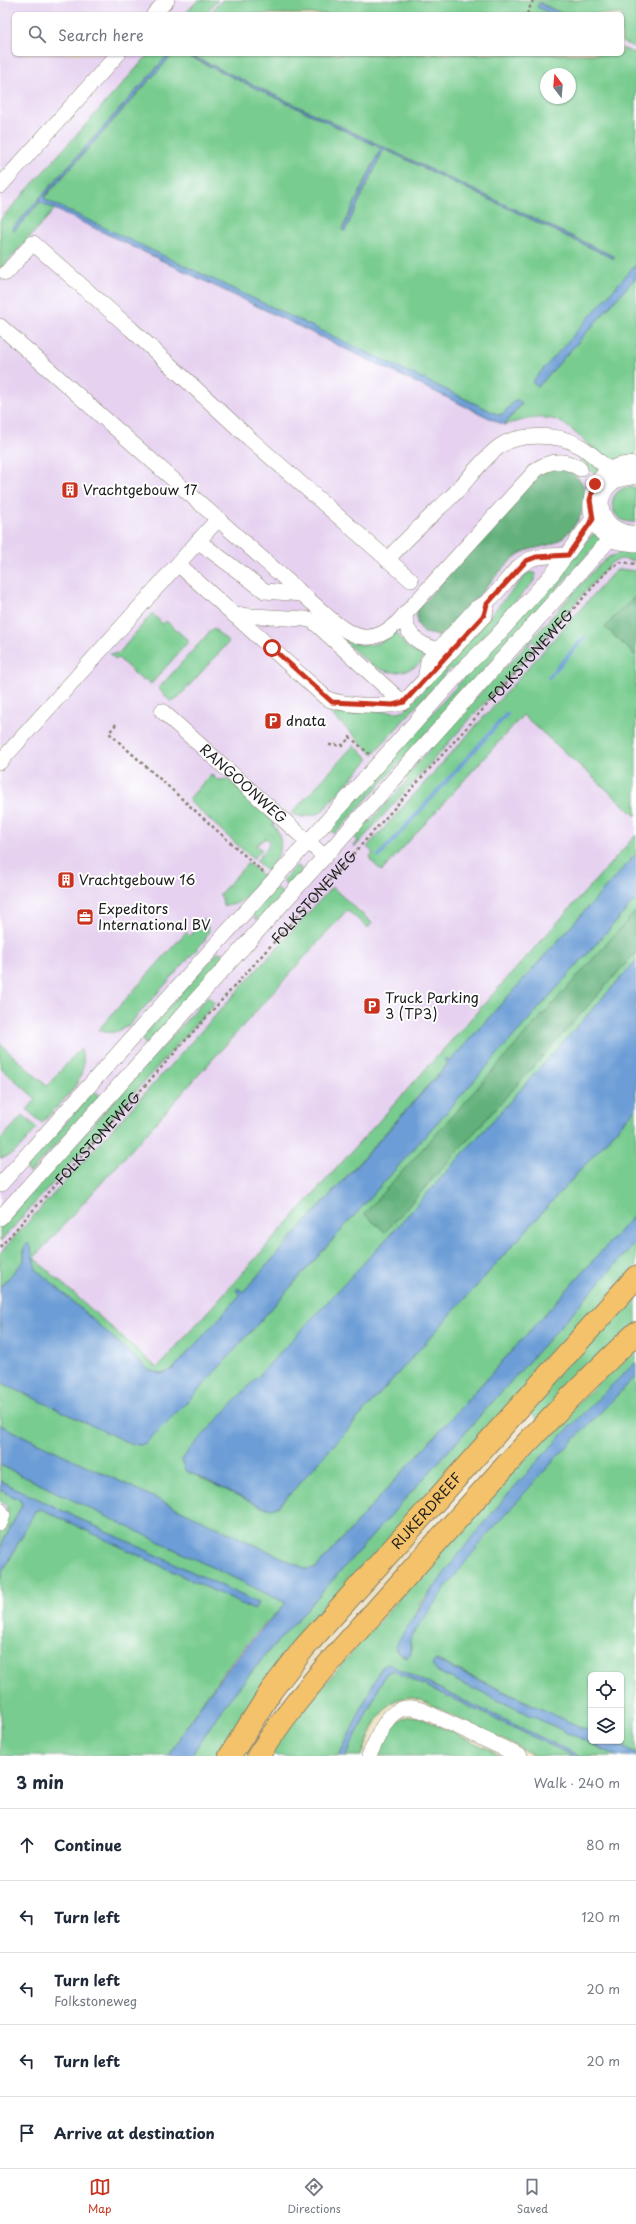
<!DOCTYPE html>
<meta charset="utf-8">
<style>
body{margin:0;font-family:"Playpen Sans",sans-serif;background:#f2f2f3;color:#1f2937}
.controls{position:absolute;right:12px;bottom:12px;display:grid;overflow:hidden;border-radius:6px;box-shadow:0 1px 3px #0004}
.controls button{width:36px;height:36px;display:grid;place-items:center;padding:0;border:0;border-bottom:1px solid #e0e1e3;background:#fff;color:#1f2937;font:20px sans-serif}
.compass{position:absolute;left:540px;top:68px;width:36px;height:36px;border-radius:50%;background:#fff;box-shadow:0 1px 3px #0004;rotate:344deg}
.stop{position:absolute;width:12px;height:12px;margin:-9px;border:3px solid #c8321e;border-radius:50%;background:#fff}
.stop.end{background:#c8321e;border-color:#fff;box-shadow:0 1px 4px #0008}
.list{margin:0;padding:0;list-style:none}
h2{display:flex;justify-content:space-between;align-items:center;height:52px;margin:0;padding:0 16px;font-size:17px}
h2 small{font-size:13px;font-weight:400;color:#747a83}
.list li{display:grid;grid-template-columns:26px 1fr auto;gap:12px;align-items:center;box-sizing:border-box;height:72px;padding:0 16px;border-top:1px solid #e0e1e3}
.list b{display:block;font-size:15px;white-space:nowrap}
.list p{margin:0;font-size:13px;white-space:nowrap;color:#747a83}
.list em{font-size:13px;font-style:normal;color:#747a83}
.icon{flex:none;width:22px;height:22px;fill:none;stroke:currentColor;stroke-width:2;stroke-linecap:round;stroke-linejoin:round}
.map{position:relative;flex:none;width:636px;height:1756px;overflow:hidden}
.search{position:absolute;background:#fff;box-shadow:0 1px 3px #0004;left:12px;right:12px;top:12px;height:44px;display:flex;align-items:center;gap:10px;box-sizing:border-box;padding:0 14px;border-radius:6px;color:#747a83;font-size:15px}
.sheet{height:412px;background:#fff}
nav{display:flex;justify-content:space-around;align-items:center;box-sizing:border-box;height:56px;border-top:1px solid #e0e1e3;background:#fff;font-size:11px;color:#747a83}
nav a{display:grid;justify-items:center;gap:2px}
nav .on{color:#c8321e}
.map>svg:first-child{display:block}
</style>
<div class="map">
<svg width="636" height="1756" viewBox="0 0 636 1756">
<rect width="100%" height="100%" fill="#fff"/>
<filter id="ink" filterUnits="userSpaceOnUse"><feTurbulence type="fractalNoise" baseFrequency=".025" numOctaves="2"/><feDisplacementMap in="SourceGraphic" scale="8" xChannelSelector="R" yChannelSelector="G"/><feConvolveMatrix kernelMatrix="1 2 1 2 8 2 1 2 1" color-interpolation-filters="sRGB"/></filter>
<filter id="wash" filterUnits="userSpaceOnUse"><feTurbulence type="fractalNoise" baseFrequency=".012" numOctaves="4" result="noise"/><feDisplacementMap in="SourceGraphic" scale="16" xChannelSelector="R" yChannelSelector="G"/><feGaussianBlur stdDeviation="0.9" result="paint"/><feColorMatrix in="noise" values="0 0 0 0 0 0 0 0 0 0 0 0 0 0 0 0 0 1.4 0 .05"/><feComposite in="paint" operator="in"/></filter>
<g filter="url(#wash)">
<rect width="100%" height="100%" fill="#efe3c6"/>
<path fill="#e6d2f0" fill-rule="evenodd" d="M 0,0 L 636,0 L 636,1213 L 394,1483 L 182,1732 L 169,1756 L 0,1756 ZM 14,14 L 622,14 L 622,54 L 14,54 ZM 546,74 L 570,74 L 570,98 L 546,98 Z"/>
<g fill="#78cc8f" stroke="#4a7456" fill-rule="evenodd">
<polygon points="198,0 218,0 205,14 185,14"/>
<polygon points="222,0 636,0 636,48 622,42 622,14 563,14 540,3 538,7 552,14 209,14"/>
<path d="M 622,48 L 636,54 L 636,264 L 538,387 L 636,277 L 636,456 C 598,472 584,431 556,420 C 539,414 520,421 504,425 L 522,404 L 516,399 L 503,414 L 499,415 L 54,205 L 44,198 L 173,54 L 184,54 L 381,148 L 342,230 L 345,231 L 384,149 L 614,259 L 615,257 L 188,54 L 622,54 ZM 546,74 L 570,74 L 570,98 L 546,98 Z"/>
<polygon points="149,54 169,54 12,229 14,231 40,202 55,209 0,270 0,220"/>
<polygon points="585,454 601,468 595,474 579,460"/>
<path d="M 629,487 L 636,488 L 635,522 C 608,524 604,490 629,487 Z"/>
<polygon points="594,533 601,540 336,833 333,833 330,828 333,824"/>
<polygon points="626,551 636,551 636,561 621,559 611,563 537,645 532,641 529,645 533,649 355,847 354,846 358,841 355,838 363,827 361,826 366,821 369,823 408,780 405,777 500,671 509,664 597,567 609,557"/>
<polygon points="620,569 636,571 636,595 605,627 636,656 636,816 523,715 382,871 371,861 370,856 373,853 367,847 614,572"/>
<polygon points="531,572 536,574 535,580 453,670 451,668 373,754 325,708 398,712 405,710 527,574"/>
<polygon points="152,613 163,624 166,621 189,641 151,684 145,679 143,681 118,658 116,660 110,654 119,653"/>
<polygon points="213,628 229,642 176,700 171,702 158,689"/>
<path d="M 396,632 L 407,647 L 424,657 C 421,664 415,668 407,670 C 378,680 357,652 338,635 L 339,634 C 360,650 376,648 396,632 Z"/>
<polygon points="354,745 369,759 320,813 303,817 291,814"/>
<path d="M 211,774 L 217,780 L 228,779 L 275,822 L 273,825 C 287,842 280,856 267,871 L 256,861 L 269,846 L 267,844 L 270,842 L 266,838 L 256,845 L 262,850 L 253,859 L 188,800 Z"/>
<polygon points="636,835 636,854 450,1061 446,1058 444,1060 448,1063 243,1292 238,1288 236,1290 241,1295 173,1369 162,1374 149,1370 35,1268 30,1244 24,1248 24,1261 0,1287 0,1253 332,887 372,923 368,928 347,910 34,1258 157,1368"/>
<path d="M 248,863 L 263,876 C 253,888 241,909 223,905 L 222,898 L 219,895 Z"/>
<polygon points="296,866 300,867 302,871 289,887 282,880"/>
<polygon points="275,887 283,894 259,919 255,919 253,913"/>
<polygon points="636,899 636,911 385,1232 636,952 636,961 389,1236 183,1458 185,1470 188,1472 262,1507 274,1508 279,1506 636,1108 636,1213 316,1568 306,1569 0,1425 0,1382 131,1444 140,1445 146,1443 198,1391"/>
<path d="M 204,919 L 209,930 L 205,940 L 130,1024 C 120,1032 110,1035 98,1030 L 186,932 L 190,936 Z"/>
<polygon points="218,952 223,953 224,958 148,1043 144,1043 142,1037"/>
<polygon points="208,996 215,1003 0,1242 0,1228"/>
<path d="M 0,1044 L 47,1086 L 80,1049 C 95,1076 58,1104 42,1123 L 27,1110 L 36,1099 L 0,1067 Z"/>
<polygon points="92,1093 98,1093 98,1098 31,1172 28,1172 26,1168"/>
<path d="M 23,1115 L 37,1128 C 27,1139 16,1157 0,1158 L 0,1140 Z"/>
<polygon points="636,1242 636,1266 601,1304 222,1756 191,1756 223,1707 268,1652"/>
<polygon points="636,1287 636,1323 539,1421 526,1410"/>
<path d="M 636,1343 L 636,1362 L 536,1463 L 506,1497 L 422,1602 L 395,1649 L 398,1653 L 407,1657 L 412,1650 L 410,1641 L 412,1636 C 473,1539 556,1457 636,1376 L 636,1753 L 610,1741 L 621,1741 L 621,1675 L 591,1675 L 591,1732 L 437,1660 L 436,1671 L 617,1756 L 580,1756 L 387,1664 L 381,1667 L 339,1756 L 266,1756 L 287,1727 L 479,1507 Z"/>
<path d="M 0,1465 L 286,1603 C 240,1647 200,1700 169,1756 L 0,1756 L 0,1578 L 35,1511 L 41,1509 L 254,1610 L 258,1603 L 0,1481 Z"/>
<polygon points="0,1490 20,1500 22,1505 0,1548 0,1530 7,1509 6,1505 0,1502"/>
<path d="M 392,1670 L 396,1671 L 573,1756 L 536,1756 L 421,1700 C 383,1687 374,1730 361,1756 L 346,1756 L 385,1675 Z"/>
<path d="M 412,1716 L 419,1717 L 504,1756 L 376,1756 C 385,1738 390,1720 412,1716 Z"/>
</g>
<g fill="#62b07a" stroke="#3f664b">
<path d="M 552,468 C 599,472 591,516 561,539 C 547,550 528,545 514,558 C 490,580 470,607 449,631 L 439,636 L 424,633 L 417,623 L 417,610 L 535,477 Z"/>
<polygon points="636,595 636,656 605,627"/>
<polygon points="636,911 636,952 385,1232 364,1214"/>
</g>
<g fill="#6c9dd6" stroke="#445c79">
<polygon points="539,3 563,14 552,14 537,7"/>
<polygon points="169,54 173,54 44,197 46,200 499,415 503,414 516,399 522,403 504,425 40,202 14,231 12,229"/>
<polygon points="184,54 203,61 615,257 614,259 384,149 345,231 342,230 381,148"/>
<polygon points="636,264 636,277 538,387 532,382"/>
<polygon points="636,854 636,899 198,1391 146,1443 140,1445 131,1444 0,1382 0,1287 24,1261 24,1248 27,1244 30,1244 36,1269 149,1370 162,1374 173,1369 240,1295 236,1290 238,1288 243,1292 448,1064 444,1060 446,1058 450,1061"/>
<polygon points="636,961 636,1108 279,1506 272,1509 262,1507 185,1470 182,1460 189,1450 389,1236"/>
<path d="M 636,1213 L 636,1242 L 268,1652 L 223,1707 L 191,1756 L 169,1756 C 200,1699 242,1651 286,1603 L 0,1465 L 0,1425 L 306,1569 L 316,1568 Z"/>
<path d="M 636,1362 L 636,1376 L 556,1458 L 487,1535 L 446,1587 L 414,1633 L 410,1641 L 411,1654 L 407,1657 L 398,1653 L 395,1646 C 460,1541 546,1447 636,1362 Z"/>
<polygon points="0,1481 258,1603 254,1610 41,1509 35,1511 0,1578 0,1548 22,1505 20,1500 0,1490"/>
<polygon points="435,1660 591,1732 591,1741 610,1741 636,1753 636,1756 617,1756 436,1671 432,1665"/>
<polygon points="387,1664 392,1666 580,1756 573,1756 392,1670 385,1675 346,1756 339,1756 381,1667"/>
</g>
<g fill="none" stroke-linecap="round" stroke-linejoin="round">
<g stroke="#6c9dd6" stroke-width="4">
<polyline points="549,677 584,638"/>
<polyline points="379,856 507,714"/>
</g>
</g>
</g>
<g filter="url(#ink)">
<g fill="none" stroke-linecap="round" stroke-linejoin="round">
<g stroke="#868071" stroke-width="16">
<g id="minor">
<polyline points="154,14 167,0"/>
<polyline points="0,186 118,54"/>
<polyline points="6,273 33,243 131,329 249,438 411,580"/>
<path d="M 0,326 L 334,622 C 356,640 374,644 397,623 L 537,469 C 551,460 566,459 580,469"/>
<path d="M 636,465 C 591,457 572,524 615,541 C 621,543 629,543 636,544"/>
<path d="M 636,476 C 628,479 619,477 611,484 C 588,504 609,536 636,533"/>
<polyline points="198,541 265,591 302,594"/>
<path d="M 387,560 C 408,537 430,517 452,496 C 468,480 482,459 500,446 C 518,433 557,434 576,444 C 589,450 599,461 609,470"/>
<path d="M 178,564 L 325,697 C 336,706 390,708 404,702 L 485,615 L 487,604"/>
<polyline points="150,595 218,519"/>
<path d="M 405,614 C 404,640 427,647 447,653"/>
<polyline points="234,615 305,619 313,621 403,703"/>
<path d="M 425,681 L 428,661 L 476,608 C 500,599 508,569 531,559 C 542,555 556,556 567,555"/>
<path id="s2" d="M 162,711 L 325,857"/>
<polyline points="0,762 146,600"/>
<polyline points="0,1185 465,667 494,639 553,573 593,519"/>
<polyline points="0,1218 618,530"/>
<polyline points="0,1510 3,1515 0,1523"/>
<path d="M 369,1756 C 381,1731 390,1697 424,1711 L 520,1756"/>
</g>
</g>
<g stroke="#868071" stroke-width="24">
<g id="highway">
<path id="s3" d="M 230,1756 L 271,1691 L 304,1648 L 636,1277"/>
<path d="M 258,1756 C 297,1695 348,1642 396,1588 C 473,1501 551,1413 636,1333"/>
</g>
</g>
<g stroke="#868071" stroke-width="2.5" stroke-dasharray="3 3" stroke-linecap="butt">
<polyline points="527,14 533,0"/>
<polyline points="116,724 109,733 263,872"/>
<polyline points="329,745 343,745 350,737 369,754"/>
<path id="s1" d="M 0,1247 L 610,568 L 621,562 L 636,564"/>
</g>
<use href="#minor" stroke="#fff" stroke-width="15"/>
<use href="#highway" stroke="#f3c26a" stroke-width="22"/>
</g>
</g>
<g fill="none" stroke-linecap="round" stroke-linejoin="round" filter="url(#ink)">
<polyline stroke="#c8321e" stroke-width="5" points="272,648 332,702 393,705 404,702 484,615 487,604 526,561 536,557 568,555 593,519 590,500 595,484"/>
</g>
<defs>
<g id="building-square" transform="scale(0.9)"><rect x="-9" y="-9" width="18" height="18" rx="4" fill="#c8321e" stroke="#fff"/><path d="M-4-6H4V6H1V3H-1V6H-4ZM-2.5-4.3h1.7v1.8h-1.7ZM.8-4.3h1.7v1.8H.8ZM-2.5-1h1.7V.8h-1.7ZM.8-1h1.7V.8H.8Z" fill="#fff"/></g>
<g id="parking-square" transform="scale(0.9)"><rect x="-9" y="-9" width="18" height="18" rx="4" fill="#c8321e" stroke="#fff"/><path d="M-3.5-5.5H1a3.5 3.5 0 0 1 0 7H-1V5.5H-3.5ZM-1-3.4V-.6H.8a1.4 1.4 0 0 0 0-2.8Z" fill="#fff"/></g>
<g id="office-square" transform="scale(0.9)"><rect x="-9" y="-9" width="18" height="18" rx="4" fill="#c8321e" stroke="#fff"/><path d="M-6-3h4V-5.5h4V-3h4V5H-6ZM-1-4.5V-3h2v-1.5ZM-6 0V1H6V0Z" fill="#fff"/></g>
</defs>
<g fill-rule="evenodd">
<use href="#building-square" x="70" y="490"/>
<use href="#parking-square" x="273" y="721"/>
<use href="#building-square" x="66" y="880"/>
<use href="#office-square" x="85" y="917"/>
<use href="#parking-square" x="372" y="1006"/>
</g>
<g text-anchor="middle" stroke-width="4" stroke-linejoin="round" paint-order="stroke">
<g font-size="14" fill="#1c1c1c" stroke="#fff" text-anchor="start">
<text x="83" y="495">Vrachtgebouw 17</text>
<text x="286" y="726">dnata</text>
<text x="79" y="885">Vrachtgebouw 16</text>
<text x="98" y="914">Expeditors<tspan x="98" dy="16">International BV</tspan></text>
<text x="385" y="1003">Truck Parking<tspan x="385" dy="16">3 (TP3)</tspan></text>
</g>
<g font-size="14" fill="#1c1c1c" stroke="#fff">
<text dy="5" stroke="none"><textPath href="#s1" startOffset="794">FOLKSTONEWEG</textPath></text>
<text dy="5" stroke="none"><textPath href="#s2" startOffset="109">RANGOONWEG</textPath></text>
<text dy="5" stroke="none"><textPath href="#s1" startOffset="470">FOLKSTONEWEG</textPath></text>
<text dy="5" stroke="none"><textPath href="#s1" startOffset="146">FOLKSTONEWEG</textPath></text>
<text dy="5" stroke="none"><textPath href="#s3" startOffset="315">RIJKERDREEF</textPath></text>
</g>
</g>
</svg>
<div class="controls">
<button><svg class="icon" aria-label="locate" viewBox="0 0 24 24"><circle cx="12" cy="12" r="6"/><path d="M12 2v4M12 18v4M2 12h4M18 12h4"/></svg></button>
<button><svg class="icon" aria-label="layers" viewBox="0 0 24 24"><path d="M12 4l9 5-9 5-9-5zM3 14l9 5 9-5"/></svg></button>
</div>
<svg class="compass" viewBox="-18 -18 36 36"><path d="M0-13l5 13h-10z" fill="#e53935"/><path d="M0 13l5-13h-10z" fill="#747a83"/></svg>
<div class="stop" style="left:272px;top:648px"></div>
<div class="stop end" style="left:595px;top:484px"></div>
<div class="search"><svg class="icon" aria-label="search" viewBox="0 0 24 24"><circle cx="10" cy="10" r="6"/><path d="M15 15l6 6"/></svg>Search here</div>
</div>
<section class="sheet">
<h2>3 min<small>Walk · 240 m</small></h2>
<ul class="list">
<li><svg class="icon" aria-label="ahead" viewBox="0 0 24 24"><path d="M12 20V5M6 11l6-6 6 6"/></svg><div><b>Continue</b></div><em>80 m</em></li>
<li><svg class="icon" aria-label="left" viewBox="0 0 24 24"><path d="M17 20v-9H6M10 6l-5 5 5 5"/></svg><div><b>Turn left</b></div><em>120 m</em></li>
<li><svg class="icon" aria-label="left" viewBox="0 0 24 24"><path d="M17 20v-9H6M10 6l-5 5 5 5"/></svg><div><b>Turn left</b><p>Folkstoneweg</p></div><em>20 m</em></li>
<li><svg class="icon" aria-label="left" viewBox="0 0 24 24"><path d="M17 20v-9H6M10 6l-5 5 5 5"/></svg><div><b>Turn left</b></div><em>20 m</em></li>
<li><svg class="icon" aria-label="arrive" viewBox="0 0 24 24"><path d="M6 21V4h12l-3 4 3 4H6"/></svg><div><b>Arrive at destination</b></div></li>
</ul>
</section>
<nav>
<a class="on"><svg class="icon" aria-label="map" viewBox="0 0 24 24"><path d="M3 6l6-2 6 2 6-2v14l-6 2-6-2-6 2zM9 4v14M15 6v14"/></svg>Map</a>
<a><svg class="icon" aria-label="directions" viewBox="0 0 24 24"><path d="M12 3l9 9-9 9-9-9zM9 14v-3h6M13 9l2 2-2 2"/></svg>Directions</a>
<a><svg class="icon" aria-label="saved" viewBox="0 0 24 24"><path d="M7 4h10v16l-5-4-5 4z"/></svg>Saved</a>
</nav>
